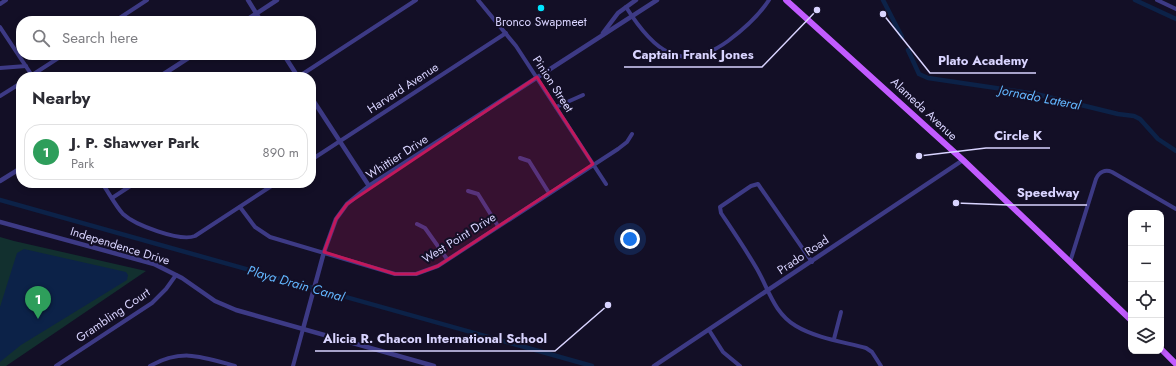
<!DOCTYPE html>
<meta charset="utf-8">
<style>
body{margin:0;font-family:Jost,sans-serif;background:#f2f2f3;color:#2b2b33}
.controls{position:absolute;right:12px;bottom:12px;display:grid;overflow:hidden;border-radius:8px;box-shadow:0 2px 6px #0003}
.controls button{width:36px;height:36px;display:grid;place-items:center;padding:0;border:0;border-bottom:1px solid #e1e1e2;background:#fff;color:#2b2b33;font:20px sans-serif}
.you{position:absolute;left:630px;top:239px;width:14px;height:14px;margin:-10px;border:3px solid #fff;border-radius:50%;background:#1a73e8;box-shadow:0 0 0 6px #1a73e833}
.badge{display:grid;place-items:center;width:26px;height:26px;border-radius:50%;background:#d93025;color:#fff;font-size:13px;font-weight:700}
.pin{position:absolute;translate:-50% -33px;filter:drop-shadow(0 1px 2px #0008)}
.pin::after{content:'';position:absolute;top:21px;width:14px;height:12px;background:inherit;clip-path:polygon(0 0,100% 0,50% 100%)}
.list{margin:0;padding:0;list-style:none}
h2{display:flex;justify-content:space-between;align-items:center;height:52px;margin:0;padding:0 16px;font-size:17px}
h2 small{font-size:13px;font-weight:400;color:#7c7c81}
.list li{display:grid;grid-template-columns:26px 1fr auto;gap:12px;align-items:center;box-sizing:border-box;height:56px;margin:0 8px 8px;padding:0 8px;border:1px solid #e1e1e2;border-radius:16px}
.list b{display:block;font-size:15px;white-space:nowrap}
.list p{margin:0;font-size:13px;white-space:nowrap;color:#7c7c81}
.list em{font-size:13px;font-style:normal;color:#7c7c81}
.icon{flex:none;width:22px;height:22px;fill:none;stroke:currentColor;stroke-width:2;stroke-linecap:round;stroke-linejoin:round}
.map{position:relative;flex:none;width:1176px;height:366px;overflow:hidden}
.search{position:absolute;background:#fff;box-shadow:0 2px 6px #0003;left:16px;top:16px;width:300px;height:44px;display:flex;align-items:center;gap:10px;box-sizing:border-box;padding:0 14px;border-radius:16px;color:#7c7c81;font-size:15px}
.panel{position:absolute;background:#fff;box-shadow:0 2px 6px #0003;left:16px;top:72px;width:300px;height:116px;border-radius:16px}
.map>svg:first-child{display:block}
</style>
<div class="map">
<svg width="1176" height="366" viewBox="0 0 1176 366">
<rect width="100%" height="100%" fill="#130f26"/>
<polygon fill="#12302f" points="0,237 14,241 146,271 6,366 0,366"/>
<polygon fill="#0c2248" points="24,249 126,272 128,275 127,280 21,345 0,362 0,307 17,253"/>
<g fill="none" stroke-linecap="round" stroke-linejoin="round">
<g stroke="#0c2248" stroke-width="4.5">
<polyline points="883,0 902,37"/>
<polyline points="1135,0 1176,19"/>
<polyline points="908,50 919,74 928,78 1036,94 1118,114 1134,116 1140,119 1158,139 1176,151"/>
<polyline points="0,200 592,366"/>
</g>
<g stroke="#3d3a85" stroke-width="4">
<polyline points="478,0 516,46 606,184"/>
<polyline points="1157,0 1176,9"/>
<polyline points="0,4 6,0"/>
<path d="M 626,7 C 653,50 681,75 728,41 C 744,29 758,17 769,0"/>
<polyline points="115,21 147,0"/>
<polyline points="0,27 33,77"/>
<polyline points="0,68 26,66"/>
<polyline points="29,77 63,55"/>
<polyline points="298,77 416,0"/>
<polyline points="0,96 21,83"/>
<polyline points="556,107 583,95"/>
<polyline points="520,158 529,161 549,193"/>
<polyline points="311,160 506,33"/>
<path d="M 102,183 C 109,193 115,205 123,214 C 135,225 180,242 195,236 L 276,183"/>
<polyline points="468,191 478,194 498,226"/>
<polyline points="112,198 135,183"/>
<polyline points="240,207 255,227 270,237 395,274 416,274 438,266 618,149 627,142 632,134"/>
<polyline points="417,224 425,228 447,259"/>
<path d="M 812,262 L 758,184 L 751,186 L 720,207 L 721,213 C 733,231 746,250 757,269 C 769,290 774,313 796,326 C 816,338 844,342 866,348 L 872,352 L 881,366"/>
<path d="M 1070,262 L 1096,179 C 1099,172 1105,169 1112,172 L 1176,209"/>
<polyline points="709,330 723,352 740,366"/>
<polyline points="834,339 841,312"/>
<polyline points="56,366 152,303 166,289 176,275"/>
<path d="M 150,366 C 182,348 203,357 235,366"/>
<polyline points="293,366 303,329"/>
</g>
<g stroke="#3d3a85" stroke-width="4.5">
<polyline points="248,0 261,21"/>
<polyline points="245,21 277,0"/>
<polyline points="603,33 618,13 636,0"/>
<polyline points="284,55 298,77"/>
<polyline points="159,77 193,55"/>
<polyline points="311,97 369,186"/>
<polyline points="0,181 21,168"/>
<polyline points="0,222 154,264 182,278 215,301 236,310 434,366"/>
<polyline points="303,329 324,252 336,219 347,204 369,186 657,0"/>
<polyline points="654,366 963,160"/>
</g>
<g stroke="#c25bff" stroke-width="6">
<polyline points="786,0 963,160 1131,320"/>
<polyline points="1161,349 1176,364"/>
</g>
</g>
<path fill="#c2185b" fill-opacity="0.2" stroke="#c2185b" stroke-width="3" stroke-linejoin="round" d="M 537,77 L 593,164 L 438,266 L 416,274 L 395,274 L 324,252 L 336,219 L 347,204 Z"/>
<circle fill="#00e5ff" stroke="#130f26" stroke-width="1.5" cx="541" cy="8" r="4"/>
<g text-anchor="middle" stroke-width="4" stroke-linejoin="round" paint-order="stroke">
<g font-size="12" fill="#d9d4ff" stroke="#130f26">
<text x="541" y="26">Bronco Swapmeet</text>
</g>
<g font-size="12" fill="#d9d4ff" stroke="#130f26">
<text transform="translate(553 84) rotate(57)" y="4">Pinion Street</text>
<text transform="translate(403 88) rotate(-33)" y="4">Harvard Avenue</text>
<text transform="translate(924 109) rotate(43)" y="4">Alameda Avenue</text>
<text transform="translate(397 157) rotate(-33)" y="4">Whittier Drive</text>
<text transform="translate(459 238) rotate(-32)" y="4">West Point Drive</text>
<text transform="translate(120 246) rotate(17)" y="4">Independence Drive</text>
<text transform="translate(803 255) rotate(-34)" y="4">Prado Road</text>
<text transform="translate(113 315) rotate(-34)" y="4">Grambling Court</text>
</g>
<g font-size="13" font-style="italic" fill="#62b6ff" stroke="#130f26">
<text transform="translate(1040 97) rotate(11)" y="5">Jornado Lateral</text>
<text transform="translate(296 283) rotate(16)" y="5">Playa Drain Canal</text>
</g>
</g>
<path fill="none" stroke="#d9d4ff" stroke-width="1.5" d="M817 10L762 67H624M883 14L930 73H1036M919 156L986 148H1050M956 203L1009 205H1087M608 305L555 351H315"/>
<g fill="#d9d4ff" stroke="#130f26" stroke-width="1.5">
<circle cx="817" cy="10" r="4"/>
<circle cx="883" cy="14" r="4"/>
<circle cx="919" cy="156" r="4"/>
<circle cx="956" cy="203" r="4"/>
<circle cx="608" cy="305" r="4"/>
</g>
<g font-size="13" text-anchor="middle" font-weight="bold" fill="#d9d4ff" stroke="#130f26" stroke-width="4" stroke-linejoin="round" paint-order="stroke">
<text x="693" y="59">Captain Frank Jones</text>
<text x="983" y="65">Plato Academy</text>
<text x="1018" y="140">Circle K</text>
<text x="1048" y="197">Speedway</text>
<text x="435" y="343">Alicia R. Chacon International School</text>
</g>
</svg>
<div class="controls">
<button>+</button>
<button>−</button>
<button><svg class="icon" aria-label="locate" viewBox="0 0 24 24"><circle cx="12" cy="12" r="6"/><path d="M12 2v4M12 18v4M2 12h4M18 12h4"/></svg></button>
<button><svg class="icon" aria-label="layers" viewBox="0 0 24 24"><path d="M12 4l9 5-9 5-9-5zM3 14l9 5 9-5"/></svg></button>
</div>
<div class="you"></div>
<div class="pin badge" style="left:38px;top:319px;background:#2e9e5b">1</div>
<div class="search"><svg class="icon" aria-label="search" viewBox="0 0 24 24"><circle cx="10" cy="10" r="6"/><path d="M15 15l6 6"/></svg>Search here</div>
<section class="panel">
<h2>Nearby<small></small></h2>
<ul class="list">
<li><span class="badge" style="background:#2e9e5b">1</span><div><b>J. P. Shawver Park</b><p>Park</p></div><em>890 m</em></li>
</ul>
</section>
</div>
